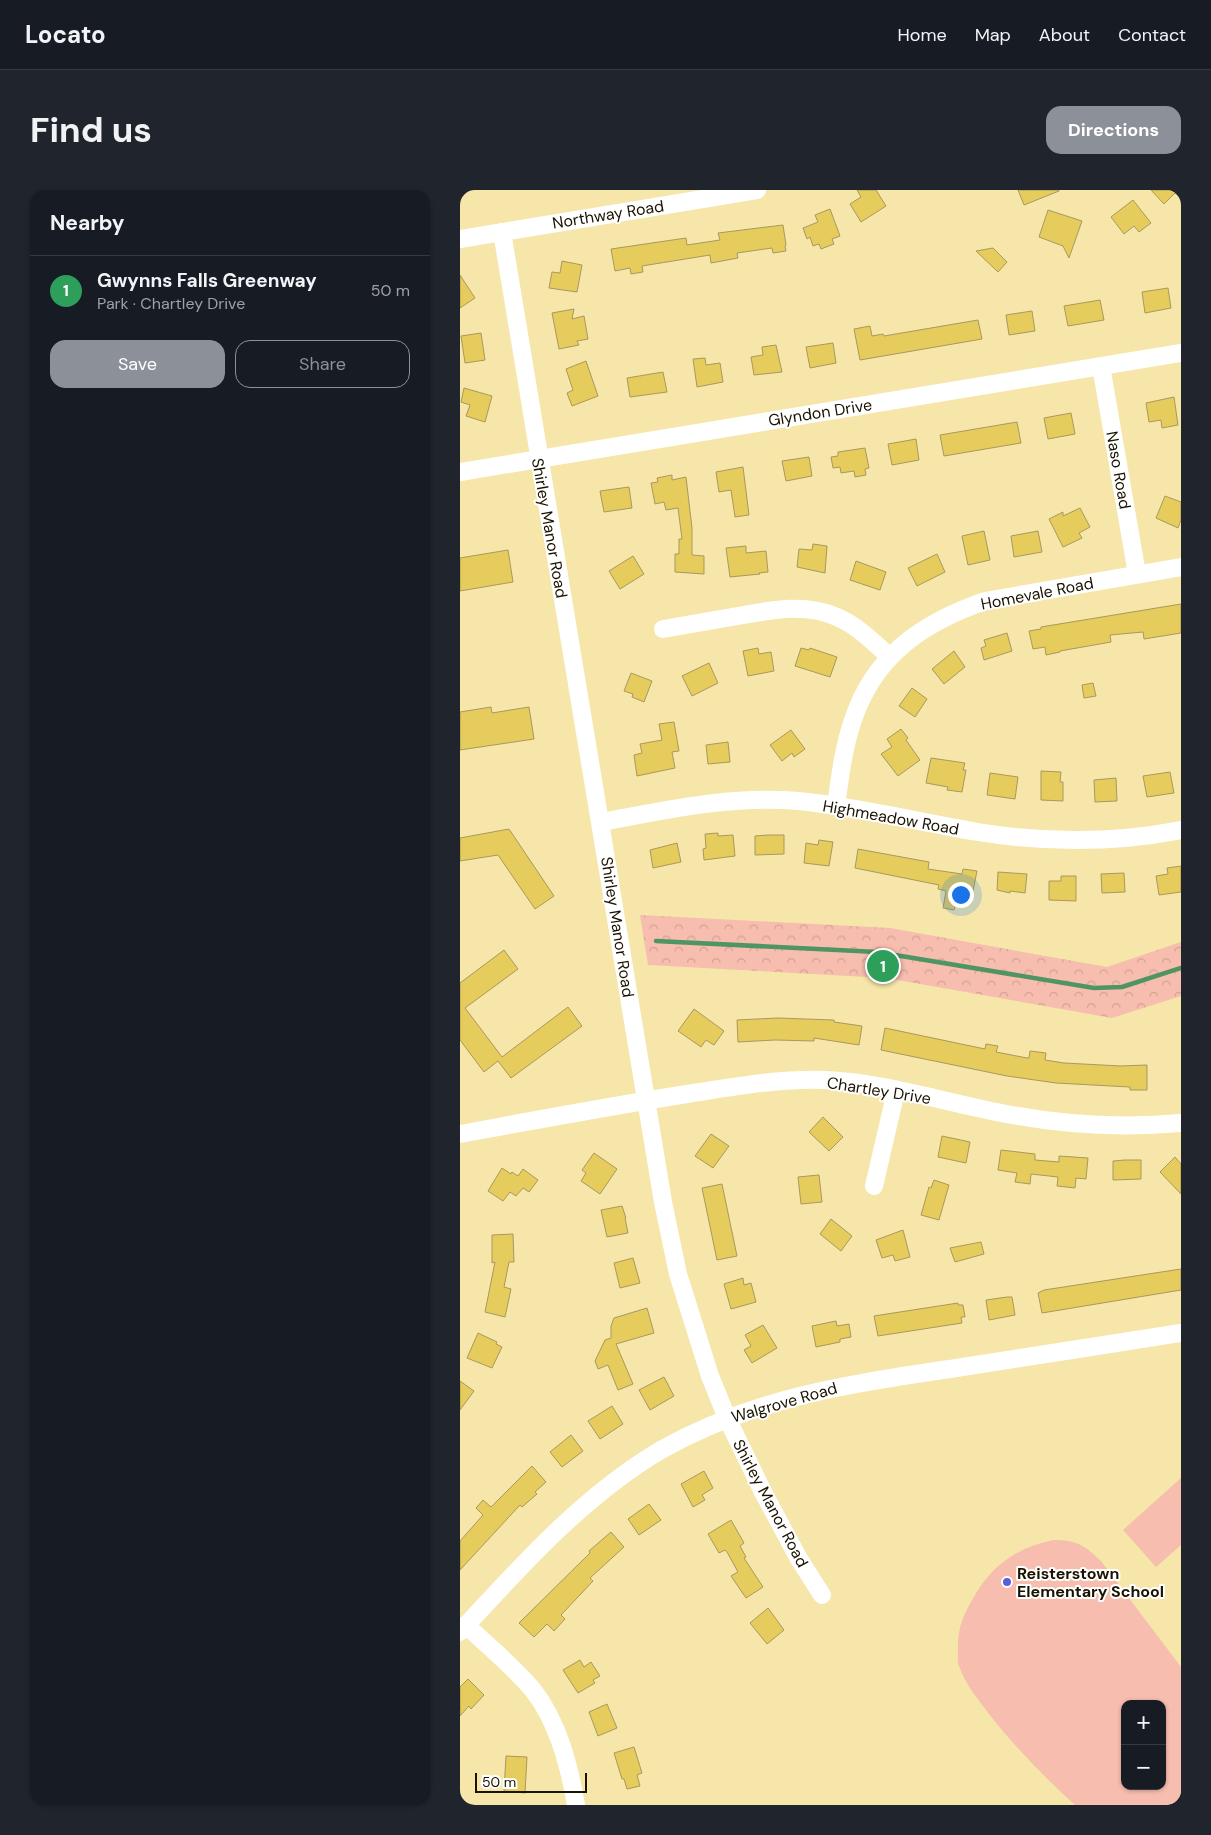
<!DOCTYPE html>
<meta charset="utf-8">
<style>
body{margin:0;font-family:"DM Sans",sans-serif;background:#20242c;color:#f1f3f6}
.controls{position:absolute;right:15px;bottom:15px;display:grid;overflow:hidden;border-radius:10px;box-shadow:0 1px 4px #0004}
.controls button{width:45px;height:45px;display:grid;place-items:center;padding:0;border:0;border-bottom:1px solid #363941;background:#171b24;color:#f1f3f6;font:25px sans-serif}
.scale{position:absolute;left:15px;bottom:12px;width:112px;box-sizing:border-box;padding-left:5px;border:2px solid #191300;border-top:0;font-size:14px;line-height:18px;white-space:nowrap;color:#191300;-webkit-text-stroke:4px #fff;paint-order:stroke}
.you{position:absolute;left:500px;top:704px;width:18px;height:18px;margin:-12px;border:4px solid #fff;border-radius:50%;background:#1a73e8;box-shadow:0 0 0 8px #1a73e833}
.badge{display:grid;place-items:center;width:32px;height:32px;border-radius:50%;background:#8c9099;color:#fff;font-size:16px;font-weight:700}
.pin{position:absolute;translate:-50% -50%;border:2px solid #fff;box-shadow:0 1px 5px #0006}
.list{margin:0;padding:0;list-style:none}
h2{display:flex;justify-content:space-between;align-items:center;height:65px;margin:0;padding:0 20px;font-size:21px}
h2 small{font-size:16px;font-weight:400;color:#9ea1a6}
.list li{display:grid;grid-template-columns:32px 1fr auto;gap:15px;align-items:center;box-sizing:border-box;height:70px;padding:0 20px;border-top:1px solid #363941}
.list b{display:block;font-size:19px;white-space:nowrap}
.list p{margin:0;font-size:16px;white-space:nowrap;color:#9ea1a6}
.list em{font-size:16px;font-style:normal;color:#9ea1a6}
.actions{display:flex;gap:10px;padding:15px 20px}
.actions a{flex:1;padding:11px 0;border:1px solid #8c9099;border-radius:15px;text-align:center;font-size:18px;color:#8c9099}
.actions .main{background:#8c9099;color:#fff}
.map{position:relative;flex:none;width:721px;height:1615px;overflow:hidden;border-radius:15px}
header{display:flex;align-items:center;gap:30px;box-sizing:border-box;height:70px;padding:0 25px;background:#171b24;border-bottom:1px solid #363941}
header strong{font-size:24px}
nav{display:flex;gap:28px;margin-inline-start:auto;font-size:18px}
.intro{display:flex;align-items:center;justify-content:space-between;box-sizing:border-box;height:120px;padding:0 30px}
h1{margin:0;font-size:35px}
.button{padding:12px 22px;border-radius:15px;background:#8c9099;color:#fff;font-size:18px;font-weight:700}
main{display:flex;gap:30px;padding:0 30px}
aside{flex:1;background:#171b24;border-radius:15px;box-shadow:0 1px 4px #0004}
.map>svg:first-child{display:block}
</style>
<header>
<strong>Locato</strong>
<nav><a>Home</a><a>Map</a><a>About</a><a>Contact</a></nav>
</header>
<div class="intro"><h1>Find us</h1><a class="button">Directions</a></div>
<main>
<aside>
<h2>Nearby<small></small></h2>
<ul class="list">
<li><span class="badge" style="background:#2e9e5b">1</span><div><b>Gwynns Falls Greenway</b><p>Park · Chartley Drive</p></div><em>50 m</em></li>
</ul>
<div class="actions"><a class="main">Save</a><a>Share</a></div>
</aside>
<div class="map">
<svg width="721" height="1615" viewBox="0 0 721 1615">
<defs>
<pattern id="park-crowns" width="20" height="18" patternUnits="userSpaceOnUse" patternTransform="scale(1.25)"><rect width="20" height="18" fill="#f7bdae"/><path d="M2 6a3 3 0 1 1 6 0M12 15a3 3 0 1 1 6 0" fill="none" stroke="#d3a294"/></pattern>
</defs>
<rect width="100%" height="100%" fill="#f6e6a9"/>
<polygon fill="url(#park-crowns)" points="180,725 430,738 647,777 721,752 721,806 652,828 426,788 188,775"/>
<g fill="#f7bdae" fill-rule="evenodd">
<polygon points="721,1288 721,1355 696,1377 663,1340"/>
<path d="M 593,1350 C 617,1350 624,1355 641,1371 L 721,1477 L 721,1615 L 615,1615 C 584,1587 555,1557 529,1524 C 518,1509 505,1494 499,1476 C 497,1472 498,1466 498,1461 C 497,1437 504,1424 515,1405 C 533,1374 559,1357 593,1350 ZM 665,1514 L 702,1514 L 702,1596 L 665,1596 Z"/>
</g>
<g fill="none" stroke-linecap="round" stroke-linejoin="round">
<polyline stroke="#4f9564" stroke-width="4.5" points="196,751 417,762 634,798 662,797 721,778"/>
</g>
<g fill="#e6cb5d" stroke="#a8995e">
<polygon points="397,0 416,0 426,16 401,32 390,14 401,7"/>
<polygon points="558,0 599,0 599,1 564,15"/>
<polygon points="691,0 718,0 704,14"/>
<polygon points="673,10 691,33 679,42 674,36 664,44 651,27"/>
<polygon points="370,19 380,46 372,49 374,54 361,59 359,54 353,56 350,47 347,49 343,38 358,32 355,25"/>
<polygon points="588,20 622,31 609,68 603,56 579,47"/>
<polygon points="323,35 326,55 325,56 326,61 313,63 312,58 277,63 278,68 251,73 250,65 182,76 183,82 171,84 170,78 155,81 151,59 226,48 227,55 260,50 258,43"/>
<polygon points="533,58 547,72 538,82 516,61"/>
<polygon points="102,71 122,75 117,102 89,98 92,82 100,83"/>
<polygon points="0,85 15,108 0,118"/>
<polygon points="708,98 711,118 685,123 682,102"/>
<polygon points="640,110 644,130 608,136 604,116"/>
<polygon points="114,119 112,129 124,126 128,149 117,151 119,155 99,159 92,123"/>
<polygon points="572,121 575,141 549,145 546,125"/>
<polygon points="518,130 522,149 400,170 394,139 410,136 412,146 423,144 424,146"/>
<polygon points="21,143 25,170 5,173 1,146"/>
<polygon points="373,153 376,173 350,178 346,157"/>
<polygon points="316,155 322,182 294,185 291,167 303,165 302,157"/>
<polygon points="245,168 246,175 260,173 263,192 237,197 233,169"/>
<polygon points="126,171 138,206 112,216 107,203 113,200 106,179"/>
<polygon points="203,182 207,202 170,207 167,188"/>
<polygon points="4,198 32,206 25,232 6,226 10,215 1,212"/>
<polygon points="714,207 718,235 702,238 701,230 689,232 686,213"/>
<polygon points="611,223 615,244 588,249 584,228"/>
<polygon points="557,232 561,253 484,266 480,245"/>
<polygon points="456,249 459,270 432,275 428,254"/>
<polygon points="405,258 409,278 405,279 406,285 395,287 394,281 381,283 380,277 373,278 371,267 378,266 378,262"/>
<polygon points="349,267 352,286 326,291 322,271"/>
<polygon points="283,277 289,325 275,327 271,300 259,302 256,282"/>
<polygon points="212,285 212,290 226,287 232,338 232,365 244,366 244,384 215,382 215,364 219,364 219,349 222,349 218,318 206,320 204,312 195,314 191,293 198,292 197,288"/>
<polygon points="169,297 172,318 144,322 140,301"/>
<polygon points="705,306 721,312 721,330 718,338 696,328"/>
<polygon points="620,318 630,337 619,343 622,348 603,357 589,329 603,322 603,326"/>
<polygon points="524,341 530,370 508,375 502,346"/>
<polygon points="578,341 582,362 554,367 551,346"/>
<polygon points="353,354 367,356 365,383 337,377 339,359 352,360"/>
<polygon points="286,356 286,363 306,361 308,382 299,383 300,384 270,387 266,358"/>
<polygon points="48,360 53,392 0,401 0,368"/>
<polygon points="477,364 485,382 457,396 448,378"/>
<polygon points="173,366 184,384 160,399 149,381"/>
<polygon points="396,371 426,382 420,400 390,390"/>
<polygon points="721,414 721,443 684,449 683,442 650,445 651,452 600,461 600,462 586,465 585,457 573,459 569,441 581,439 581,437"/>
<polygon points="547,443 552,461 524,470 521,458 526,456 524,450"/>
<polygon points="298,458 299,464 311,462 314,481 288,486 283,461"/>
<polygon points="341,458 349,460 350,458 377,467 370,487 335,476"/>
<polygon points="494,461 505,477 484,494 472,479"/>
<polygon points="249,473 258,493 232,506 222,486"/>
<polygon points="171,483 192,491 184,512 172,507 173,504 164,501"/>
<polygon points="633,493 636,506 624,508 622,495"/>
<polygon points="452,498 467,509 455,527 439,516"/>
<polygon points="31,517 32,523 69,517 74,549 0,560 0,522"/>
<polygon points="214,532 219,561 212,562 215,578 177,586 174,565 182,563 180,554 202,550 199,534"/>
<polygon points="441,539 448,548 446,550 460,570 438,586 421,564 432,557 427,549"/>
<polygon points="331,540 345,559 334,567 332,563 322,571 310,555"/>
<polygon points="268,552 270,572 248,574 246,555"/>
<polygon points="471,568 505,573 503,580 506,580 502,602 487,600 488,597 466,593"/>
<polygon points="581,581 601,582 600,592 603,592 603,611 581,610"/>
<polygon points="710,582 714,603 687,607 683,586"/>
<polygon points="530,583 558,587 555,609 527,605"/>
<polygon points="656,588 657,611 635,612 634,590"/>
<polygon points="49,639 94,706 75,719 38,665 0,671 0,648"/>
<polygon points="258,643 258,646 273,645 275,666 244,670 243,659 246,658 245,644"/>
<polygon points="308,645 324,645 324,664 295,665 295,646"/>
<polygon points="359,650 373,652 369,676 344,673 346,653 358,655"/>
<polygon points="217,653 221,672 193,678 190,660"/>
<polygon points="398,659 469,672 468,679 502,684 503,679 517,681 511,711 497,708 494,720 483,718 486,701 478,699 479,695 395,678"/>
<polygon points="721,676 721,702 699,705 696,686 708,684 707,678"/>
<polygon points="538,682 567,684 565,703 550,701 550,703 537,700"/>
<polygon points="664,683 665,702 642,703 641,684"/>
<polygon points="601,686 616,686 616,711 589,710 589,691 601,691"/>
<polygon points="44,760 58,779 5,818 42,867 108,817 122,836 51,888 38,871 24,882 0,850 0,793"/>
<polygon points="234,819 264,841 254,855 246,850 241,857 218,841"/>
<polygon points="318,828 374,830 374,832 402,836 399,855 354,848 354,851 315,850 278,852 277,830"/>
<polygon points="425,838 525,859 526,854 538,856 536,862 567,868 569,868 570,861 586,863 585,870 604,873 661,876 687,875 687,900 670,900 670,897 596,893 547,886 421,860"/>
<polygon points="363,927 383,947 369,961 349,942"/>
<polygon points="251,944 269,956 253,978 235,966"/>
<polygon points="482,946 510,952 506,973 478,967"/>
<polygon points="541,960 575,964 575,970 599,972 599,966 628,968 626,989 616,988 615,998 597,996 598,987 571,984 570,994 555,992 557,983 538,980"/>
<polygon points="134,963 157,979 140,1004 121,991 126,983 122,980"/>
<polygon points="715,967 721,974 721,1004 700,982"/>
<polygon points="665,970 681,970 681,989 653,990 653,971"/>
<polygon points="42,978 51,984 52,982 58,986 63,979 78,990 69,1002 63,998 56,1006 50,1002 43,1011 28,1001"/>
<polygon points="359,985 362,1012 341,1014 338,987"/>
<polygon points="474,990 489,995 479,1030 461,1025 469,997 471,998"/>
<polygon points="262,994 277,1066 257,1070 242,998"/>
<polygon points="162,1016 166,1028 165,1028 168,1043 147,1047 141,1020"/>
<polygon points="371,1029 392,1046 381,1061 360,1044"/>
<polygon points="443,1040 450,1067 435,1071 433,1065 422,1068 416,1050"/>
<polygon points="53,1044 54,1072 49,1072 44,1097 51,1099 45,1127 25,1122 35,1072 32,1073 32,1045"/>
<polygon points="521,1052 524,1064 495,1072 490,1058"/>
<polygon points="173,1068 180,1093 160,1098 154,1073"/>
<polygon points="721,1079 721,1100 582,1123 578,1103 584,1100"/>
<polygon points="283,1088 284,1095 291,1093 296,1112 271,1119 264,1094"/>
<polygon points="547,1107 552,1107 555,1125 529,1130 526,1110"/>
<polygon points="498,1113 498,1115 503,1115 505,1127 501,1127 502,1133 418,1146 414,1126"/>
<polygon points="187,1118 194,1143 156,1154 173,1194 158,1200 148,1175 138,1179 135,1171 145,1150 151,1148 151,1136 154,1128"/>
<polygon points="376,1131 377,1136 389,1134 391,1147 380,1149 380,1152 356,1157 352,1136"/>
<polygon points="303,1135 317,1158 292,1173 284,1160 291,1156 285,1145"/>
<polygon points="18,1143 37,1152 36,1154 42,1157 32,1178 7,1168"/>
<polygon points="204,1187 214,1206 190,1220 179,1200"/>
<polygon points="0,1191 14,1201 0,1220"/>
<polygon points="152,1216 163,1234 140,1249 128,1231"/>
<polygon points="111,1245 123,1261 102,1277 90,1262"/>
<polygon points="72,1276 86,1292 75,1302 77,1304 62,1317 60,1315 0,1380 0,1351 23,1325 16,1318 23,1310 31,1317"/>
<polygon points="244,1281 253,1298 242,1305 245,1310 233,1317 221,1294"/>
<polygon points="189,1314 201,1330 179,1345 168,1329"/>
<polygon points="271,1330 284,1353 280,1356 286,1367 284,1368 303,1397 286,1408 271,1386 278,1382 267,1362 265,1360 259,1363 248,1344"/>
<polygon points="151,1342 164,1357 130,1388 133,1391 101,1425 105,1429 94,1441 87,1434 74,1447 59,1433 130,1363 129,1361"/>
<polygon points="308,1418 324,1440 307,1454 290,1433"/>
<polygon points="120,1470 124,1477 131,1472 140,1486 133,1490 135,1493 118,1503 103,1480"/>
<polygon points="8,1489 24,1505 11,1519 9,1516 0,1526 0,1497"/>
<polygon points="147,1514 157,1538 138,1546 129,1522"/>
<polygon points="174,1557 182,1583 177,1585 180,1596 167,1599 164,1589 162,1589 154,1563"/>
<polygon points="46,1566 67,1567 65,1603 44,1601"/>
</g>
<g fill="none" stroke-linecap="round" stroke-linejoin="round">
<g stroke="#fff" stroke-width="18">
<polyline points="42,42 203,1012 218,1084 250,1186 267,1228 304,1304 339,1369 362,1405"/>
<polyline points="0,49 297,0"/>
<polyline points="641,176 677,384"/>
<polyline points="0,282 721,163"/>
<path d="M 203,439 C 226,435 249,431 272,427 C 307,421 343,412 377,427 C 398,436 413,452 429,466"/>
<path d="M 376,616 C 380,588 383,560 392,533 C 413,466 462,433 525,411 L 721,377"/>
<path d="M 141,632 C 207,620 271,605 339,611 C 399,617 459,632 518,642 C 585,653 654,653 721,640"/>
<path d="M 0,944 C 76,930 151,916 227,904 C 273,897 320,888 366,890 C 429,893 490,914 552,925 C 606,935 665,938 721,933"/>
<polyline points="414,996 436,901"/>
<path d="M 6,1435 C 28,1456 53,1476 73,1500 C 98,1532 109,1575 116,1615"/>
<path d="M 0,1442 C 61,1376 123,1306 201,1260 C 297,1206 390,1194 496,1178 C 571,1166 646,1155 721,1143"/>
</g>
</g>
<circle fill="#5760d7" stroke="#fff" stroke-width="2" cx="547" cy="1392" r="5"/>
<g text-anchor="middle" stroke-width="4" stroke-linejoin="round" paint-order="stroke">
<g font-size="16" fill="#191300" stroke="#fff">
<text transform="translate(148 24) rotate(-9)" y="6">Northway Road</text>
<text transform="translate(360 222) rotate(-9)" y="6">Glyndon Drive</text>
<text transform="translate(659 280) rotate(80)" y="6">Naso Road</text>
<text transform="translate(90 338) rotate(80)" y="6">Shirley Manor Road</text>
<text transform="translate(577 403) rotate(-11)" y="6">Homevale Road</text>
<text transform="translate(431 627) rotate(10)" y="6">Highmeadow Road</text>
<text transform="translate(158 737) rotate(81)" y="6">Shirley Manor Road</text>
<text transform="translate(419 900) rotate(9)" y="6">Chartley Drive</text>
<text transform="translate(324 1212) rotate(-16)" y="6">Walgrove Road</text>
<text transform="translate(311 1313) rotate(62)" y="6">Shirley Manor Road</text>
</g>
<g font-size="16" font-weight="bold" fill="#191300" stroke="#fff" text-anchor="start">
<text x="557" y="1389">Reisterstown<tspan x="557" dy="18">Elementary School</tspan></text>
</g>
</g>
</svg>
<div class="controls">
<button>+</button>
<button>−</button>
</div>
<div class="scale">50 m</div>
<div class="you"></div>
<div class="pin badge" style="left:423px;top:776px;background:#2e9e5b">1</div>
</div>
</main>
